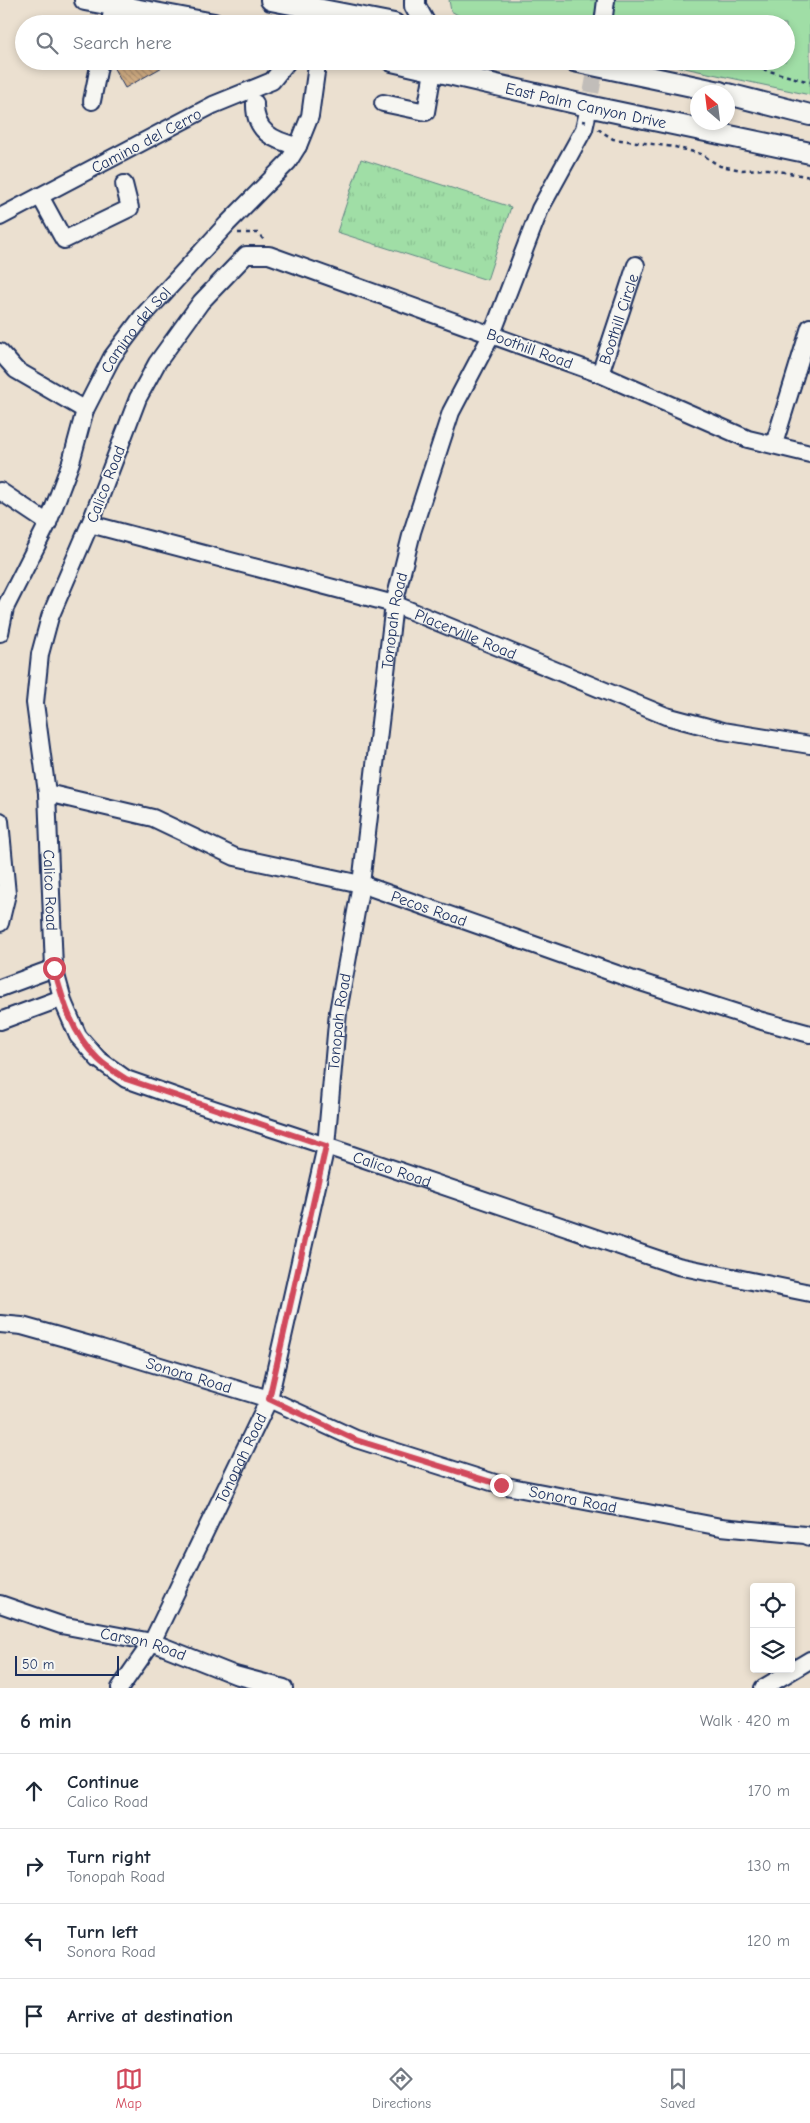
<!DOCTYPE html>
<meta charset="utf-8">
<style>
body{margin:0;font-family:"Comic Neue",sans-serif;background:#f6f6f7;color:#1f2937}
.controls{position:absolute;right:15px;bottom:15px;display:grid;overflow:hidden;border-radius:5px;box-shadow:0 2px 8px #0003}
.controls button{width:45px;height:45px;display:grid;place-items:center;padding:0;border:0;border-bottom:1px solid #e0e1e3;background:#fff;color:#1f2937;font:25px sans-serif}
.compass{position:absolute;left:690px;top:85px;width:45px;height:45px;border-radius:50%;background:#fff;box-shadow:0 2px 8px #0003;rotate:332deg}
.scale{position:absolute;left:15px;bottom:12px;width:104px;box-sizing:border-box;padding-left:5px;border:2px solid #1b2f5e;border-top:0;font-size:14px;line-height:18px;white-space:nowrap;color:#1b2f5e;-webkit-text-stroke:4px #f6f6f2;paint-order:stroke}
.stop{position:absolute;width:15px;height:15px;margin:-11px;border:4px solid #d1495b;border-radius:50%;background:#fff}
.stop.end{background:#d1495b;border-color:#fff;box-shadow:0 1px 5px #0008}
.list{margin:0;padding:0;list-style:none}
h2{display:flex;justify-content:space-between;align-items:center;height:65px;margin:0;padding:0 20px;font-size:21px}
h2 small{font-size:16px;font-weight:400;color:#747a83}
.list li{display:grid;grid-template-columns:32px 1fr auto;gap:15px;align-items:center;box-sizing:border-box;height:75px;padding:0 20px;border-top:1px solid #e0e1e3}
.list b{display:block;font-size:19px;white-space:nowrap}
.list p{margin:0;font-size:16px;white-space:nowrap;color:#747a83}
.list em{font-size:16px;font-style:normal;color:#747a83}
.icon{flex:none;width:28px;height:28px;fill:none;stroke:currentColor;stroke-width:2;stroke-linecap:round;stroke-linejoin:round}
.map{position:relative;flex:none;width:810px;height:1688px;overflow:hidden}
.search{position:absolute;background:#fff;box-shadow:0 2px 8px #0003;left:15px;right:15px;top:15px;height:55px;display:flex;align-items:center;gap:12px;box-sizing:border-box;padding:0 18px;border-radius:28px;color:#747a83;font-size:19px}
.sheet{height:365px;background:#fff}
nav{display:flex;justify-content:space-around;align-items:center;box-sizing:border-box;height:70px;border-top:1px solid #e0e1e3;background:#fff;font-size:14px;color:#747a83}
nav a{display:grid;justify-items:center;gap:2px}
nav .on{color:#d1495b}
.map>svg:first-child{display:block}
</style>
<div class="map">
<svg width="810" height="1688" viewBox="0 0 810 1688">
<defs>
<pattern id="park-tufts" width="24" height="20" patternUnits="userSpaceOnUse" patternTransform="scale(1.25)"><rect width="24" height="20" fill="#a0dea6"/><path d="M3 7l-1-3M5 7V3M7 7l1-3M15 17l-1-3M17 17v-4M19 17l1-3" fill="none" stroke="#89bf91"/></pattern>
<pattern id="building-back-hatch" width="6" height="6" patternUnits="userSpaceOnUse" patternTransform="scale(1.25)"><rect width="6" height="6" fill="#d0ac82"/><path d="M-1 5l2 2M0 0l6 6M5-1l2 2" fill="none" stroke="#a88c6e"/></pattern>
</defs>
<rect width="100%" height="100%" fill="#ebe0d0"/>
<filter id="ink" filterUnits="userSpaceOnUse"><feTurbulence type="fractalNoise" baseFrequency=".02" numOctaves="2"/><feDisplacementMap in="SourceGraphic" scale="10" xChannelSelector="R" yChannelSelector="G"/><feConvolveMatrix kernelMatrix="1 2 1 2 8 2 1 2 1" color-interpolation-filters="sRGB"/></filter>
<g filter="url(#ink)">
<polygon fill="#a0dea6" stroke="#5e8682" points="449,0 810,0 810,95 652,61 786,61 786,24 477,24 470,22 451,11"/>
<polygon fill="url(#park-tufts)" stroke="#5e8682" points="361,159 511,207 487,280 337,232"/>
<polygon fill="url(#building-back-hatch)" stroke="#1b2f5e" points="120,61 173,61 125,88 112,65"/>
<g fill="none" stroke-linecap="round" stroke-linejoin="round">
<polyline stroke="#c1bdb9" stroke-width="16" stroke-dasharray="16 8" stroke-linecap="butt" points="587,116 597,61"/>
<g stroke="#1b2f5e" stroke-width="20">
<g id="minor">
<polyline points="109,24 114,6"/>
<polyline points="603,24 606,0"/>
<polyline points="92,101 100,61"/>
<path d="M 255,103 C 254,131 273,141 298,146"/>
<polyline points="383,103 426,112 433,71"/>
<polyline points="40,196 64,240 130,208 124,184"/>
<path id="s1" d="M 0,217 L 213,105 L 272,81 L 288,61"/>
<polyline points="0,352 16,370 85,410"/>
<path id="s2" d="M 600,374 L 636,265"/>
<polyline points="774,444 810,327"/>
<path id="s3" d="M 810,454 L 748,439 L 600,374 L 269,255 L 246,255 L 201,302 L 157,363 L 138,398 L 90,524 L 50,617 L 40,654 L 35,703 L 47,793 L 54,968 L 64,1004 L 78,1036 L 98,1059 L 126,1079 L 180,1098 L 326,1146 L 678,1266 L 810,1293"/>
<polyline points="0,491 48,523"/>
<path id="s4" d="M 90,524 L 394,604 L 666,716 L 723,731 L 810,745"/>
<path id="s5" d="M 0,633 L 5,608 L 48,523 L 71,462 L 85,410 L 112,357 L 142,317 L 227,224 L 288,162 L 298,146 L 310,116 L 317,65 L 315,61"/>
<path id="s6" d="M 47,793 L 153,818 L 235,857 L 361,884 L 631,979 L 762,1021 L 810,1034"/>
<polyline points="0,821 7,894 0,923"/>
<polyline points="0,988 54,968"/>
<polyline points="0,1021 62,998"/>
<path id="s7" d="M 0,1324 L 22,1326 L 101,1348 L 269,1399 L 356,1439 L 501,1485 L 721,1527 L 805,1535 L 810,1537"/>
<path id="s8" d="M 0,1604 L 61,1625 L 152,1642 L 235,1675 L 284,1688"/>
<path id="s9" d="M 120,1688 L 152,1642 L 269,1399 L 326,1146 L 338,1012 L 361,884 L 394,604 L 412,532 L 451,412 L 492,334 L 540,209 L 584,129 L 587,116"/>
<polyline points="763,1688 810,1660"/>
</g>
</g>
<g stroke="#1b2f5e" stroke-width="24">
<g id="major">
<polyline points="85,0 214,24"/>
<polyline points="271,0 394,24"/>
<polyline points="415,0 415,6 425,24"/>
<path id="s10" d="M 392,61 L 597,108 L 810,153"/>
<polyline points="574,61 720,92"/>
<polyline points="728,94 810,115"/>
</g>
</g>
<g stroke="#1b2f5e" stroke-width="2.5" stroke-dasharray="4 4" stroke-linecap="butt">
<polyline points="732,61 810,82"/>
<polyline points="598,129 613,139 675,147 701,154 720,166 742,170 768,169 810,177"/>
<polyline points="238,233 258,233 264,240"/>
</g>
<use href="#minor" stroke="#f6f6f2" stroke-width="16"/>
<use href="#major" stroke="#f6f6f2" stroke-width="20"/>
<polyline stroke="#1b2f5e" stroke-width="2.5" stroke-dasharray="4 4" stroke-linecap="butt" points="582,121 589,122"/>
</g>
</g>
<g fill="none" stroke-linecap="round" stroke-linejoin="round" filter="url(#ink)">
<path stroke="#d1495b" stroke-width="6" d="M 54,968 C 63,1001 72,1034 98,1059 C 106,1067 117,1073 126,1079 L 326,1146 L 269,1399 L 356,1440 L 501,1485"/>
</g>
<g text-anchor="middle" stroke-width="4" stroke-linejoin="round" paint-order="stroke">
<g font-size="16" fill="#1b2f5e" stroke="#f6f6f2">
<text dy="6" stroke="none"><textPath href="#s10" startOffset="199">East Palm Canyon Drive</textPath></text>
<text dy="6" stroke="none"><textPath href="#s1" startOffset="165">Camino del Cerro</textPath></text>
<text dy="6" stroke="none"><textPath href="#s2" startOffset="58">Boothill Circle</textPath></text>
<text dy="6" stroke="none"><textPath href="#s5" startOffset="335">Camino del Sol</textPath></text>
<text transform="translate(530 348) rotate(20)" y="6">Boothill Road</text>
<text transform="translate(105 484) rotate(-69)" y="6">Calico Road</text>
<text dy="6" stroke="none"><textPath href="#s9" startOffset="1115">Tonopah Road</textPath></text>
<text dy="6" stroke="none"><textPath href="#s4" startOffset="392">Placerville Road</textPath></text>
<text dy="6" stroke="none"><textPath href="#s3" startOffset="1292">Calico Road</textPath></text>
<text dy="6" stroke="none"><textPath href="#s6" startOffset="401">Pecos Road</textPath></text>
<text dy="6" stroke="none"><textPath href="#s9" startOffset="710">Tonopah Road</textPath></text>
<text dy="6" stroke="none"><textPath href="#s3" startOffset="1788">Calico Road</textPath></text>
<text dy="6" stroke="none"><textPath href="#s7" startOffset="196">Sonora Road</textPath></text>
<text dy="6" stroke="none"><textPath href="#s9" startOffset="260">Tonopah Road</textPath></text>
<text dy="6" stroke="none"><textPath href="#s7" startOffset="601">Sonora Road</textPath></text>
<text dy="6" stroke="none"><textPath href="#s8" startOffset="149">Carson Road</textPath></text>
</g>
</g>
</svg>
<div class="controls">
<button><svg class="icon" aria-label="locate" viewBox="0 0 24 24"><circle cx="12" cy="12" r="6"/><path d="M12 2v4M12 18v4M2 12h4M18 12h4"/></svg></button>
<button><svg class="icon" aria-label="layers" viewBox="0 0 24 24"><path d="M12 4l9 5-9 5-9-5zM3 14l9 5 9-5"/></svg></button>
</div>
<svg class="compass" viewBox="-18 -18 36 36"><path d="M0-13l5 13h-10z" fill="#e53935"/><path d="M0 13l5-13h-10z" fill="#747a83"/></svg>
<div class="scale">50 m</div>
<div class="stop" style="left:54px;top:968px"></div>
<div class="stop end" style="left:501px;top:1485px"></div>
<div class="search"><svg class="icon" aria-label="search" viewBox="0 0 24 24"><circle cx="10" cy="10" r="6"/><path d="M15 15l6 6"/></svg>Search here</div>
</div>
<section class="sheet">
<h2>6 min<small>Walk · 420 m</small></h2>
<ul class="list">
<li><svg class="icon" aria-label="ahead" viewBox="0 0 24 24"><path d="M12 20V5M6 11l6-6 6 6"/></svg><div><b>Continue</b><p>Calico Road</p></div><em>170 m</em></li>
<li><svg class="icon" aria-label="right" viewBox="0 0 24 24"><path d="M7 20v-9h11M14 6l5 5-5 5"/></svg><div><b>Turn right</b><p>Tonopah Road</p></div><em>130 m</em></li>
<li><svg class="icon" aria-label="left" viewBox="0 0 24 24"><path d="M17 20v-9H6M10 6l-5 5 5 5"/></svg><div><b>Turn left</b><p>Sonora Road</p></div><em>120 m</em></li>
<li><svg class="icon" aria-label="arrive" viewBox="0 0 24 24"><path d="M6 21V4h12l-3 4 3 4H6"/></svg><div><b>Arrive at destination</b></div></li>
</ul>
</section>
<nav>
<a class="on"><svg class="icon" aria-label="map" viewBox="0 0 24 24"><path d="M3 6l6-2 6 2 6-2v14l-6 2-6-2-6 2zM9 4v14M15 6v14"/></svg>Map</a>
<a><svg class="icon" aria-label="directions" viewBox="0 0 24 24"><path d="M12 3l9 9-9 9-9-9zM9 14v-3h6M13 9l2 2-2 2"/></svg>Directions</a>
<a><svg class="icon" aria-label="saved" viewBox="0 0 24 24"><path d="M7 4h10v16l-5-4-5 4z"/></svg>Saved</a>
</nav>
